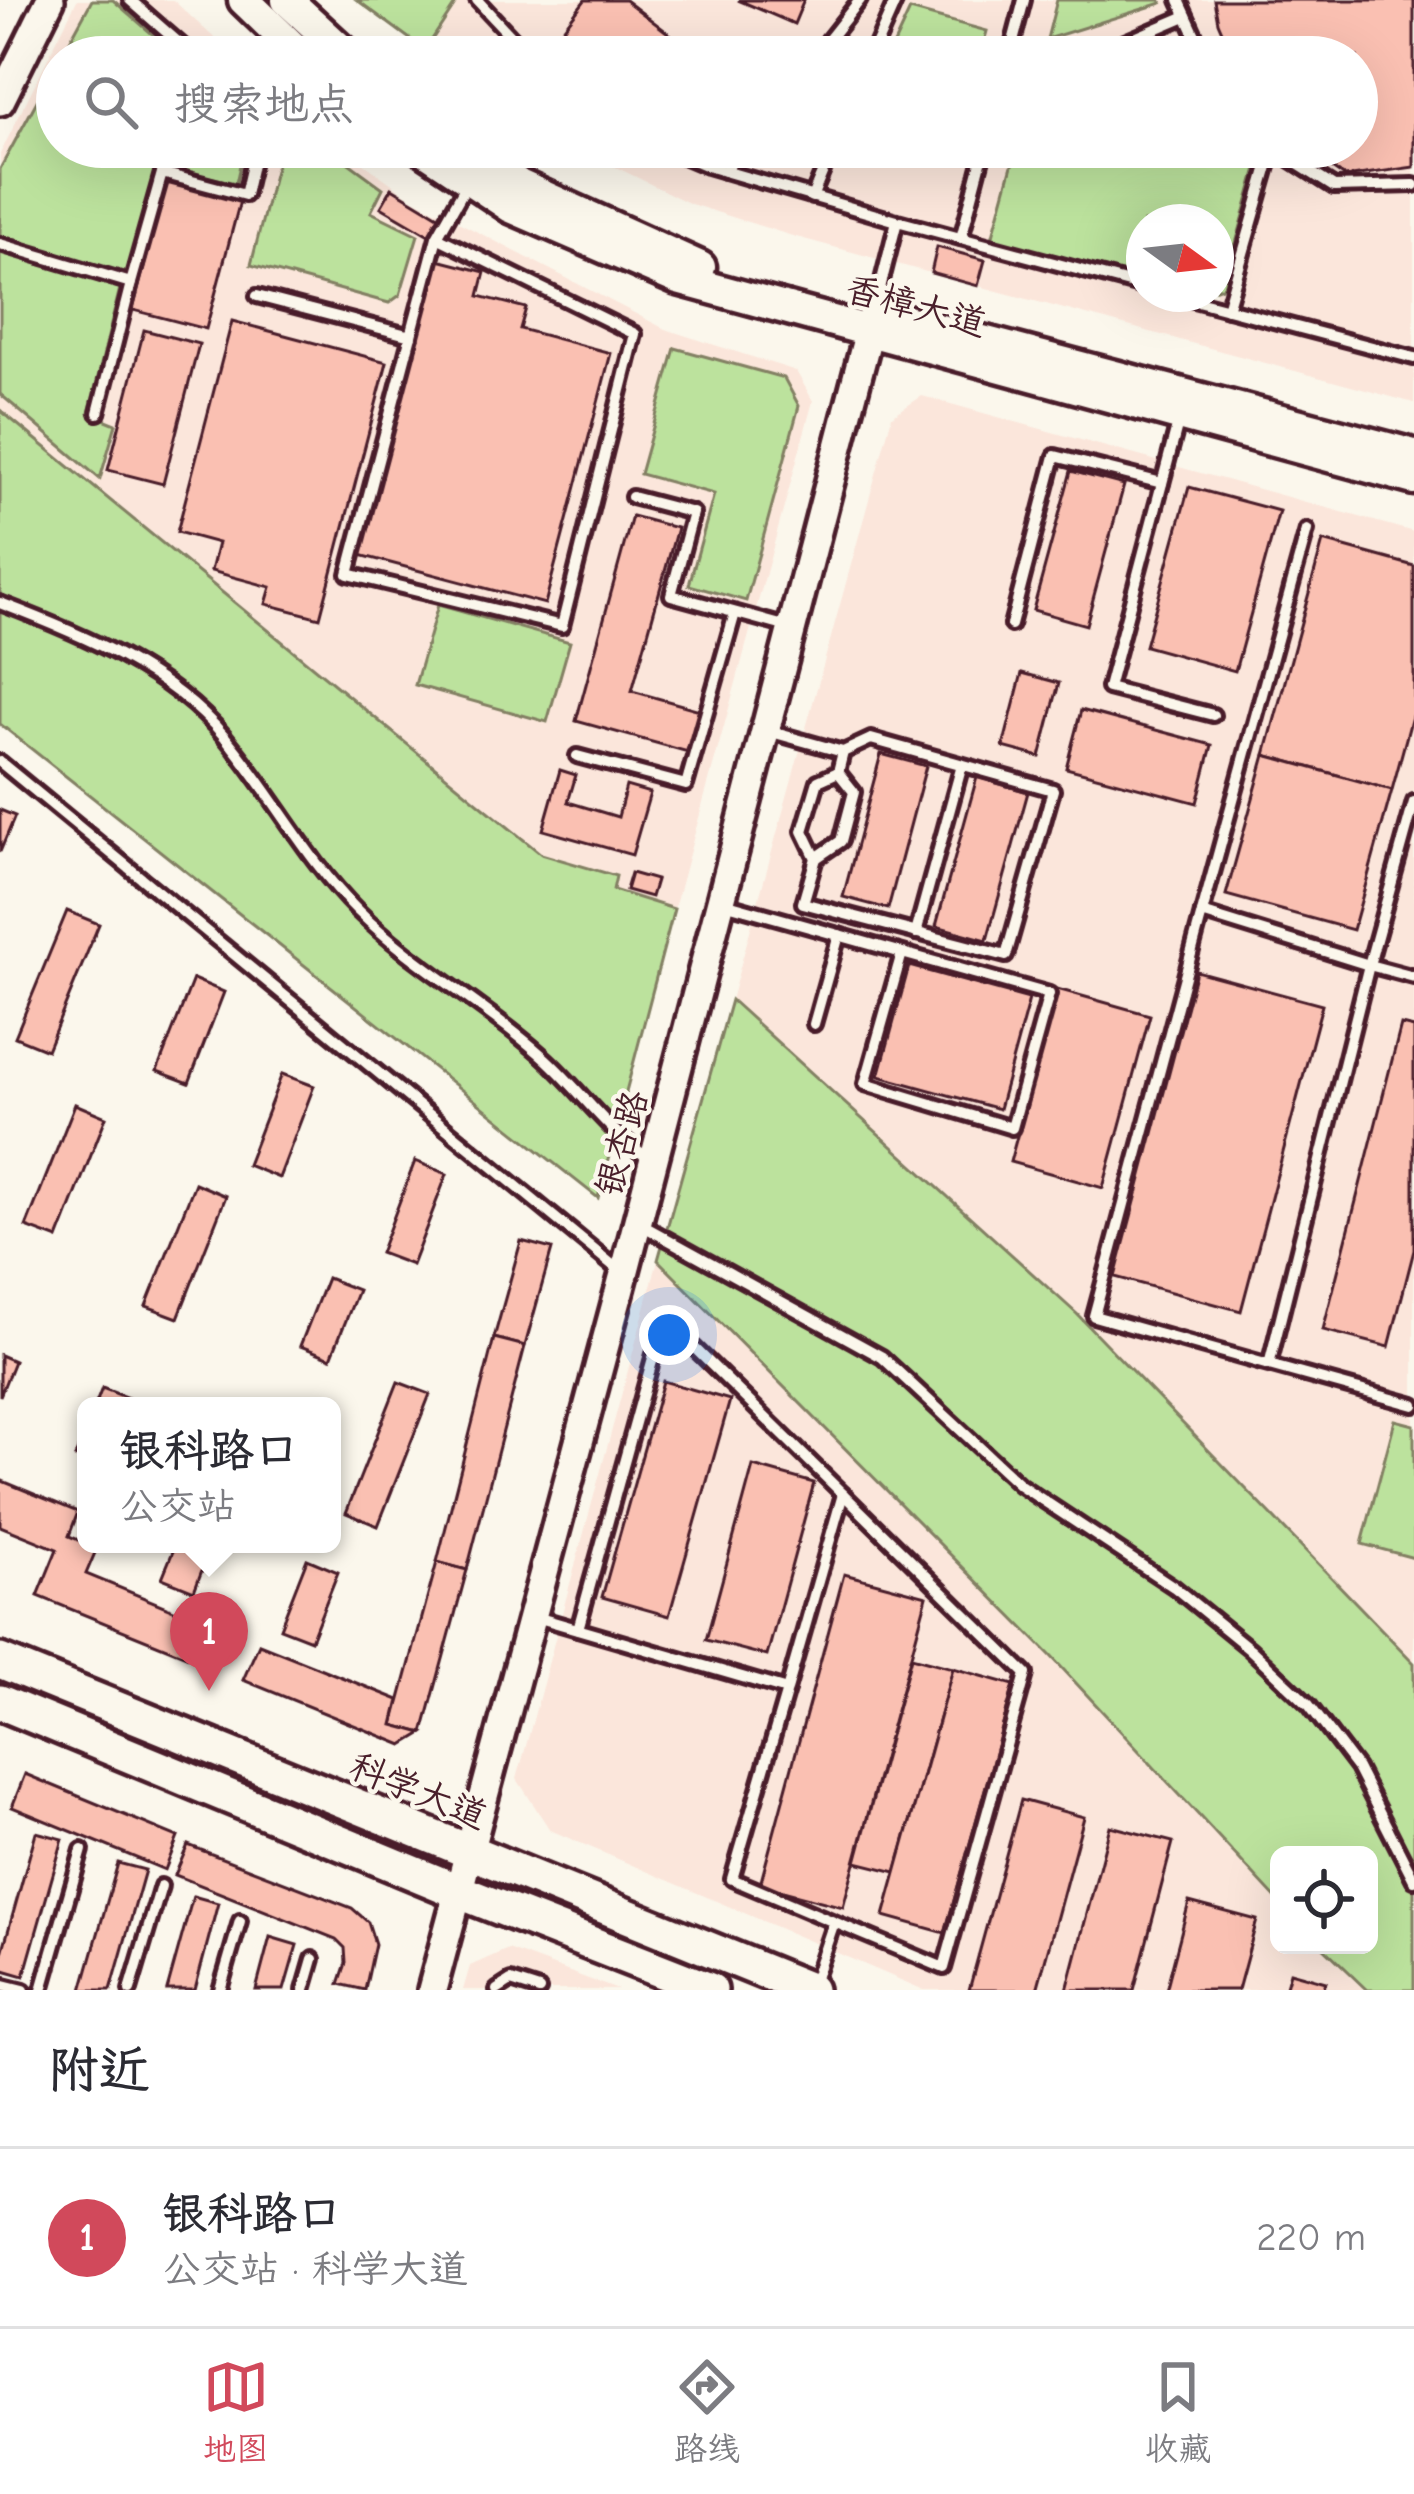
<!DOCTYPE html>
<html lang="zh">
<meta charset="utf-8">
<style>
body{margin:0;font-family:"Comic Neue","LXGW WenKai TC",sans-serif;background:#f7f7f7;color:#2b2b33}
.controls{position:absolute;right:36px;bottom:36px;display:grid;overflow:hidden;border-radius:18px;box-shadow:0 12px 48px #0002}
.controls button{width:108px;height:108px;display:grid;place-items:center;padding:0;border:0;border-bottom:3px solid #e1e1e2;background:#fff;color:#2b2b33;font:60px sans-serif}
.compass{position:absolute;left:1126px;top:204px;width:108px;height:108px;border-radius:50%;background:#fff;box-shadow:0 12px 48px #0002;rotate:105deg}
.you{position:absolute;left:669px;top:1335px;width:42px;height:42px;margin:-30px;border:9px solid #fff;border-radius:50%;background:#1a73e8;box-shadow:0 0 0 18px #1a73e833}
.badge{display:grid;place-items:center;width:78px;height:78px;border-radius:50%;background:#d1495b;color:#fff;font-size:39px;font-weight:700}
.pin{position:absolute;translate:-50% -99px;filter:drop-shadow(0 3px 6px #0008)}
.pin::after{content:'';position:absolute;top:63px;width:42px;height:36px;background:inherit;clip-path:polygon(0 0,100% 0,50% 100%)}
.popup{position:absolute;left:77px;top:1397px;width:264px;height:156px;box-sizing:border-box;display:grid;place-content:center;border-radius:18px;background:#fff;filter:drop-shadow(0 3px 9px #0005);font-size:39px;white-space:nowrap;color:#7c7c81}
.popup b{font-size:45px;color:#2b2b33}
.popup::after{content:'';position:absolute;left:50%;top:100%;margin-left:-24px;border:24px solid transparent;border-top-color:#fff}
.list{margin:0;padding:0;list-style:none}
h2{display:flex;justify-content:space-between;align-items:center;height:156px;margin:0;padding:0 48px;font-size:51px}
h2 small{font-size:39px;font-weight:400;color:#7c7c81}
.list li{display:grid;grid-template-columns:78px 1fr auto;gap:36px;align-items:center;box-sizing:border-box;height:180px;padding:0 48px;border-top:3px solid #e1e1e2}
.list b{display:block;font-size:45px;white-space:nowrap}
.list p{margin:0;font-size:39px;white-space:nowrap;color:#7c7c81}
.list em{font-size:39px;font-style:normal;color:#7c7c81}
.icon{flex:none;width:66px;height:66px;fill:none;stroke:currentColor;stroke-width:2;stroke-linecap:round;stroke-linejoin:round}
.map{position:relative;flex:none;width:1414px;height:1990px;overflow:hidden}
.search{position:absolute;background:#fff;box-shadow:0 12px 48px #0002;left:36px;right:36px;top:36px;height:132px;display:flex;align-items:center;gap:30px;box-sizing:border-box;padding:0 42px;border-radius:66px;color:#7c7c81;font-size:45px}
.sheet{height:336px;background:#fff}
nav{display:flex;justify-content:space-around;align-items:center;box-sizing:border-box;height:168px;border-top:3px solid #e1e1e2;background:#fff;font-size:33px;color:#7c7c81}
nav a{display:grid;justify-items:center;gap:6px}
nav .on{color:#d1495b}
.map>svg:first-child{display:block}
</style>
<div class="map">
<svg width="1414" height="1990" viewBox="0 0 1414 1990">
<rect width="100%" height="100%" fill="#fbf7ec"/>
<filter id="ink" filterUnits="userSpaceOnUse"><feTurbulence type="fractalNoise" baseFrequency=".00833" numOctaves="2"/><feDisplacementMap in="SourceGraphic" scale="24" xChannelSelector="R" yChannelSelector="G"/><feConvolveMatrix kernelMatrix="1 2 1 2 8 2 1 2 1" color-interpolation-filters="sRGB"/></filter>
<g filter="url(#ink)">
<g fill="#fbe6db" fill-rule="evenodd">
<polygon points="77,0 173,0 235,57 57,57 57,147 341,147 410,197 665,329 796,371 813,401 674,909 613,890 615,876 541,855 0,410 0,154"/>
<path d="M 357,0 L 1414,0 L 1414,403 L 789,235 L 691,204 L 575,147 L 1357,147 L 1357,57 L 435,57 ZM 1144,222 L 1216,222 L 1216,294 L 1144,294 Z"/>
<polygon points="922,396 1414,532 1414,1663 1077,1314 731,1000 892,416"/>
<polygon points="658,1260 1050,1655 1279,1902 1279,1945 1321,1945 1368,1990 924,1990 550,1830 517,1779"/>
<polygon points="508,1949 618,1990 463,1990 470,1966"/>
</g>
<g fill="#bce29d" stroke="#838064" stroke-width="3">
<polygon points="92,0 113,0 179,57 61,57"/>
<polygon points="357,0 458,0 425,50"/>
<polygon points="1057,0 1160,0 1162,3 1047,39"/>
<polygon points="910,10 987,31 980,57 888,57"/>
<polygon points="57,64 57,147 244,147 236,183 159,166 126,275 0,238 0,169"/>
<polygon points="281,147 327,147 383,188 371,212 418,235 400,295 389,303 251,265"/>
<polygon points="1017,147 1254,147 1261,154 1224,286 1216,289 1216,222 1144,222 1144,278 992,239"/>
<polygon points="0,252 120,288 89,413 116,424 100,479 0,394"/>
<polygon points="675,348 784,378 799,406 746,601 689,585 714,494 640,474"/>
<polygon points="0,410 541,854 616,876 613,890 674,909 598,1198 0,724"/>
<polygon points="438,605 570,642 547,722 415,685"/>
<polygon points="731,1000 1077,1314 1414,1663 1414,1990 1368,1990 1321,1945 1369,1945 1369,1855 1279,1855 1279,1902 1050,1655 658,1260"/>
<polygon points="1395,1420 1414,1425 1414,1558 1362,1544"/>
</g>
<g fill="#fac0b2" stroke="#4a1f2b" stroke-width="3">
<polygon points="585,0 625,0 693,52 690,57 552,57 545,52"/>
<polygon points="738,0 804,0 794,24"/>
<polygon points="1214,0 1414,0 1414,167 1345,177 1301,147 1357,147 1357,57 1233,57 1218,22"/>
<polygon points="166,182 240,201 206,329 133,310"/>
<polygon points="392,188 440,217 429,235 381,207"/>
<polygon points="937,247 985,260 978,286 931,273"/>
<polygon points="438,260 485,272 479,296 526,308 520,329 611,353 545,604 360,555"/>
<polygon points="232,321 387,362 320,618 266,604 271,587 211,571 218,543 177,532"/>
<polygon points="144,330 199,344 163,484 108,470"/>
<polygon points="1071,471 1124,485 1086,625 1033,610"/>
<polygon points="1189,487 1279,511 1235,671 1145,646"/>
<polygon points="632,516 677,528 632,691 700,710 688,752 576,721"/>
<polygon points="1323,541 1414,566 1414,709 1392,790 1265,755"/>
<polygon points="1022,673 1059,683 1040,757 1003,747"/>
<polygon points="1081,710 1212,745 1197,803 1066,768"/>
<polygon points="881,754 926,766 888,909 843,897"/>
<polygon points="1265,755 1392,790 1353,930 1226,895"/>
<polygon points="560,770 576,775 568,802 618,817 626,786 650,793 632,855 543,830"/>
<polygon points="977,777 1028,792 987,940 936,926"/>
<polygon points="0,810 15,816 0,852"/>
<polygon points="631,873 656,880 651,897 626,890"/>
<polygon points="67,911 99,924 47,1050 15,1037"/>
<polygon points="909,966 1029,999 999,1109 879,1076"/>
<polygon points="1196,971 1322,1005 1241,1311 1115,1277"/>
<polygon points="193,979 224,992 189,1083 157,1071"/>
<polygon points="1057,989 1150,1015 1103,1188 1010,1162"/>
<polygon points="1401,1025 1414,1028 1414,1250 1389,1347 1323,1330"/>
<polygon points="282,1074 314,1086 279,1178 247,1165"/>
<polygon points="75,1104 106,1117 58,1239 26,1227"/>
<polygon points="415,1161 447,1174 412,1265 380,1253"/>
<polygon points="195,1183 226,1196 178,1318 146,1306"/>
<polygon points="521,1241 552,1249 525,1346 494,1338"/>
<polygon points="327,1278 358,1290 331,1358 300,1346"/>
<polygon points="494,1338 525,1346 467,1570 437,1562"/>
<polygon points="0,1355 14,1361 0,1396"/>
<polygon points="663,1381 730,1400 669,1616 602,1597"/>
<polygon points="398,1382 430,1394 378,1526 346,1513"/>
<polygon points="102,1388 133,1400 131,1406 95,1406"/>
<polygon points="86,1428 86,1461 75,1457"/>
<polygon points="753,1466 814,1483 767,1656 706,1640"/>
<polygon points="0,1480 78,1512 69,1536 97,1548 86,1574 220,1629 206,1664 38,1596 57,1549 0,1526"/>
<polygon points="176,1544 212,1544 194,1591 162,1578"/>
<polygon points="307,1559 338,1572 311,1640 280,1628"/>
<polygon points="437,1562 467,1570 423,1733 393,1725"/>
<polygon points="844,1574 927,1596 843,1907 760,1885"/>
<polygon points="259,1644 399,1700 393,1725 423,1733 403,1745 243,1680"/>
<polygon points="911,1657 953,1668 896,1872 856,1862"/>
<polygon points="953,1668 1014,1685 945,1933 884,1916"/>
<polygon points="25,1774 178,1837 165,1870 12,1807"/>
<polygon points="1021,1800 1084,1817 1037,1990 969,1990"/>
<polygon points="1110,1826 1173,1842 1134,1990 1067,1990"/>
<polygon points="36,1832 63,1839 24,1976 0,1969 0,1960"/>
<polygon points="188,1845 352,1908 368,1922 375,1944 365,1990 339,1984 346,1963 345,1948 336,1939 175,1875"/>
<polygon points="118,1863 145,1870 111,1990 82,1990"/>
<polygon points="193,1896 218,1903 195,1990 167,1990"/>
<polygon points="1189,1902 1257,1920 1238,1990 1166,1990"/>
<polygon points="270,1937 297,1945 284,1990 256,1990"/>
<polygon points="1290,1972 1326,1982 1323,1990 1285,1990"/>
</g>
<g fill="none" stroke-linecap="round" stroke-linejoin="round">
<g stroke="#4a1f2b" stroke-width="20">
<g id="service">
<polyline points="130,0 195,57"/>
<polyline points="477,0 530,57"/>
<polyline points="1179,0 1205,57"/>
<polyline points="815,57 860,0"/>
<polyline points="871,57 896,0"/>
<polyline points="1009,57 1024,0"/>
<polyline points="1090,57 1186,16"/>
<polyline points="662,147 707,166 897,221"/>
<polyline points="1271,147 1334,187 1414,185"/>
<polyline points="724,171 744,147"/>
<polyline points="812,197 833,147"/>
<polyline points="437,237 635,334 562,626 348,574 437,237 468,182"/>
<polyline points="961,238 985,147"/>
<polyline points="0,244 131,283 162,173 245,195 256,147"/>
<polyline points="1171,294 1414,358"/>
<polyline points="257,296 411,336"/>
<polyline points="875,308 897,221 1144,287"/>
<polyline points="1227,309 1273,149"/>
<polyline points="98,413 131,283"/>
<polyline points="1179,419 1108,688 1213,715"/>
<polyline points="632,497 693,513 671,595 788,627"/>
<path d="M 0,603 C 81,634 168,669 225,737 C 272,793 306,859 358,911 C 413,965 481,1002 538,1052 C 578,1086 606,1131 650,1159"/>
<polyline points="1011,625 1055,456 1162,483"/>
<polyline points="768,731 843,752 871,739 1053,790 1006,956 803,903 816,858 803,831 818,781 838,772 843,752"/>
<polyline points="577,756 686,785 735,613"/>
<polyline points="0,762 621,1272"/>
<polyline points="1414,802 1369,965 1414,977"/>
<polyline points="816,858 841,841 854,792 838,772"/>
<polyline points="724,903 1049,994 1012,1128 865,1084 902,953"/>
<polyline points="1202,913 1307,530"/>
<polyline points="916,933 962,765"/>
<polyline points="814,1024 839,935"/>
<polyline points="638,1223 882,1357 1020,1485 1174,1587 1250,1649 1309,1705 1357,1768 1414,1880"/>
<polyline points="1269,1365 1094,1316 1202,913 1369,965 1269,1365 1414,1405"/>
<polyline points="536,1617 787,1690 732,1879 834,1922 812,1987"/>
<polyline points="578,1629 664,1318 1026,1674 944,1968 834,1922"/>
<polyline points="787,1690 843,1494"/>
<polyline points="0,1984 24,1990"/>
<polyline points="42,1990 82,1850"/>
<polyline points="130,1990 161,1886"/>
<polyline points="220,1990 240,1921"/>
<polyline points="304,1990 313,1959"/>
<polyline points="497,1990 511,1981 539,1990"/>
</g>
</g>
<g stroke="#4a1f2b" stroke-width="36">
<g id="tertiary">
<polyline points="0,101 50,0"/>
<polyline points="432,1990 624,1274 874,312"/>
</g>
</g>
<g stroke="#4a1f2b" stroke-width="39">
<g id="secondary">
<polyline points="244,0 303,57"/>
<polyline points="287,0 349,57"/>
<polyline points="421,147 511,207 678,279 1414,479"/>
<polyline points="469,147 519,185 700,267"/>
<polyline points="880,314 1414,455"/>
</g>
</g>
<g stroke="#4a1f2b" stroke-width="42">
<g id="primary">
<polyline points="0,1661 810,1990"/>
<polyline points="0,1702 460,1892 710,1990"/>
</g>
</g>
<use href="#service" stroke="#fbf7ec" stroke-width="10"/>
<use href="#tertiary" stroke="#fbf7ec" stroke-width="27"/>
<use href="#secondary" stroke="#fbf7ec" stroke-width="30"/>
<use href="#primary" stroke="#fbf7ec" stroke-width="33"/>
</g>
</g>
<g text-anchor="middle" stroke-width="9" stroke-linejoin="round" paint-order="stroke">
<g font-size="36" fill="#4a1f2b" stroke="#fbf7ec">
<text transform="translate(916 305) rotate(15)" y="13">香樟大道</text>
<text transform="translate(621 1143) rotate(-75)" y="13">银杏路</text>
<text transform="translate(419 1790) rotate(22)" y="13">科学大道</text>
</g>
</g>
</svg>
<div class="controls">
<button><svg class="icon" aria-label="locate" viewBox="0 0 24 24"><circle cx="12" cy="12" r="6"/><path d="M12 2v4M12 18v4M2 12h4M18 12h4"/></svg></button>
</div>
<svg class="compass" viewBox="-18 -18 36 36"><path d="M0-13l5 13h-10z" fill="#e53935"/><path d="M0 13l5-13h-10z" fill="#7c7c81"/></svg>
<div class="you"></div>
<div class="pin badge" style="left:209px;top:1691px">1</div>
<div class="popup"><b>银科路口</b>公交站</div>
<div class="search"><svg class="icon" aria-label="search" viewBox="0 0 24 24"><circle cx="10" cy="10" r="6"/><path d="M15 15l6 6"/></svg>搜索地点</div>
</div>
<section class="sheet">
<h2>附近<small></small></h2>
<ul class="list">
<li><span class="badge">1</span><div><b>银科路口</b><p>公交站 · 科学大道</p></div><em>220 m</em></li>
</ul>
</section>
<nav>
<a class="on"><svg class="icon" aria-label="map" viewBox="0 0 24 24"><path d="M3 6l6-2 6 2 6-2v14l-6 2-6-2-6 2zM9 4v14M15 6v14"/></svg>地图</a>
<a><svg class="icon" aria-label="directions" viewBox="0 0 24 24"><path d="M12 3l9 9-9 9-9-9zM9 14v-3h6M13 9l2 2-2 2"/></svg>路线</a>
<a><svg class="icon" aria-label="saved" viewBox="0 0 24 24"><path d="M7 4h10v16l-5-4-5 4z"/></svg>收藏</a>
</nav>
